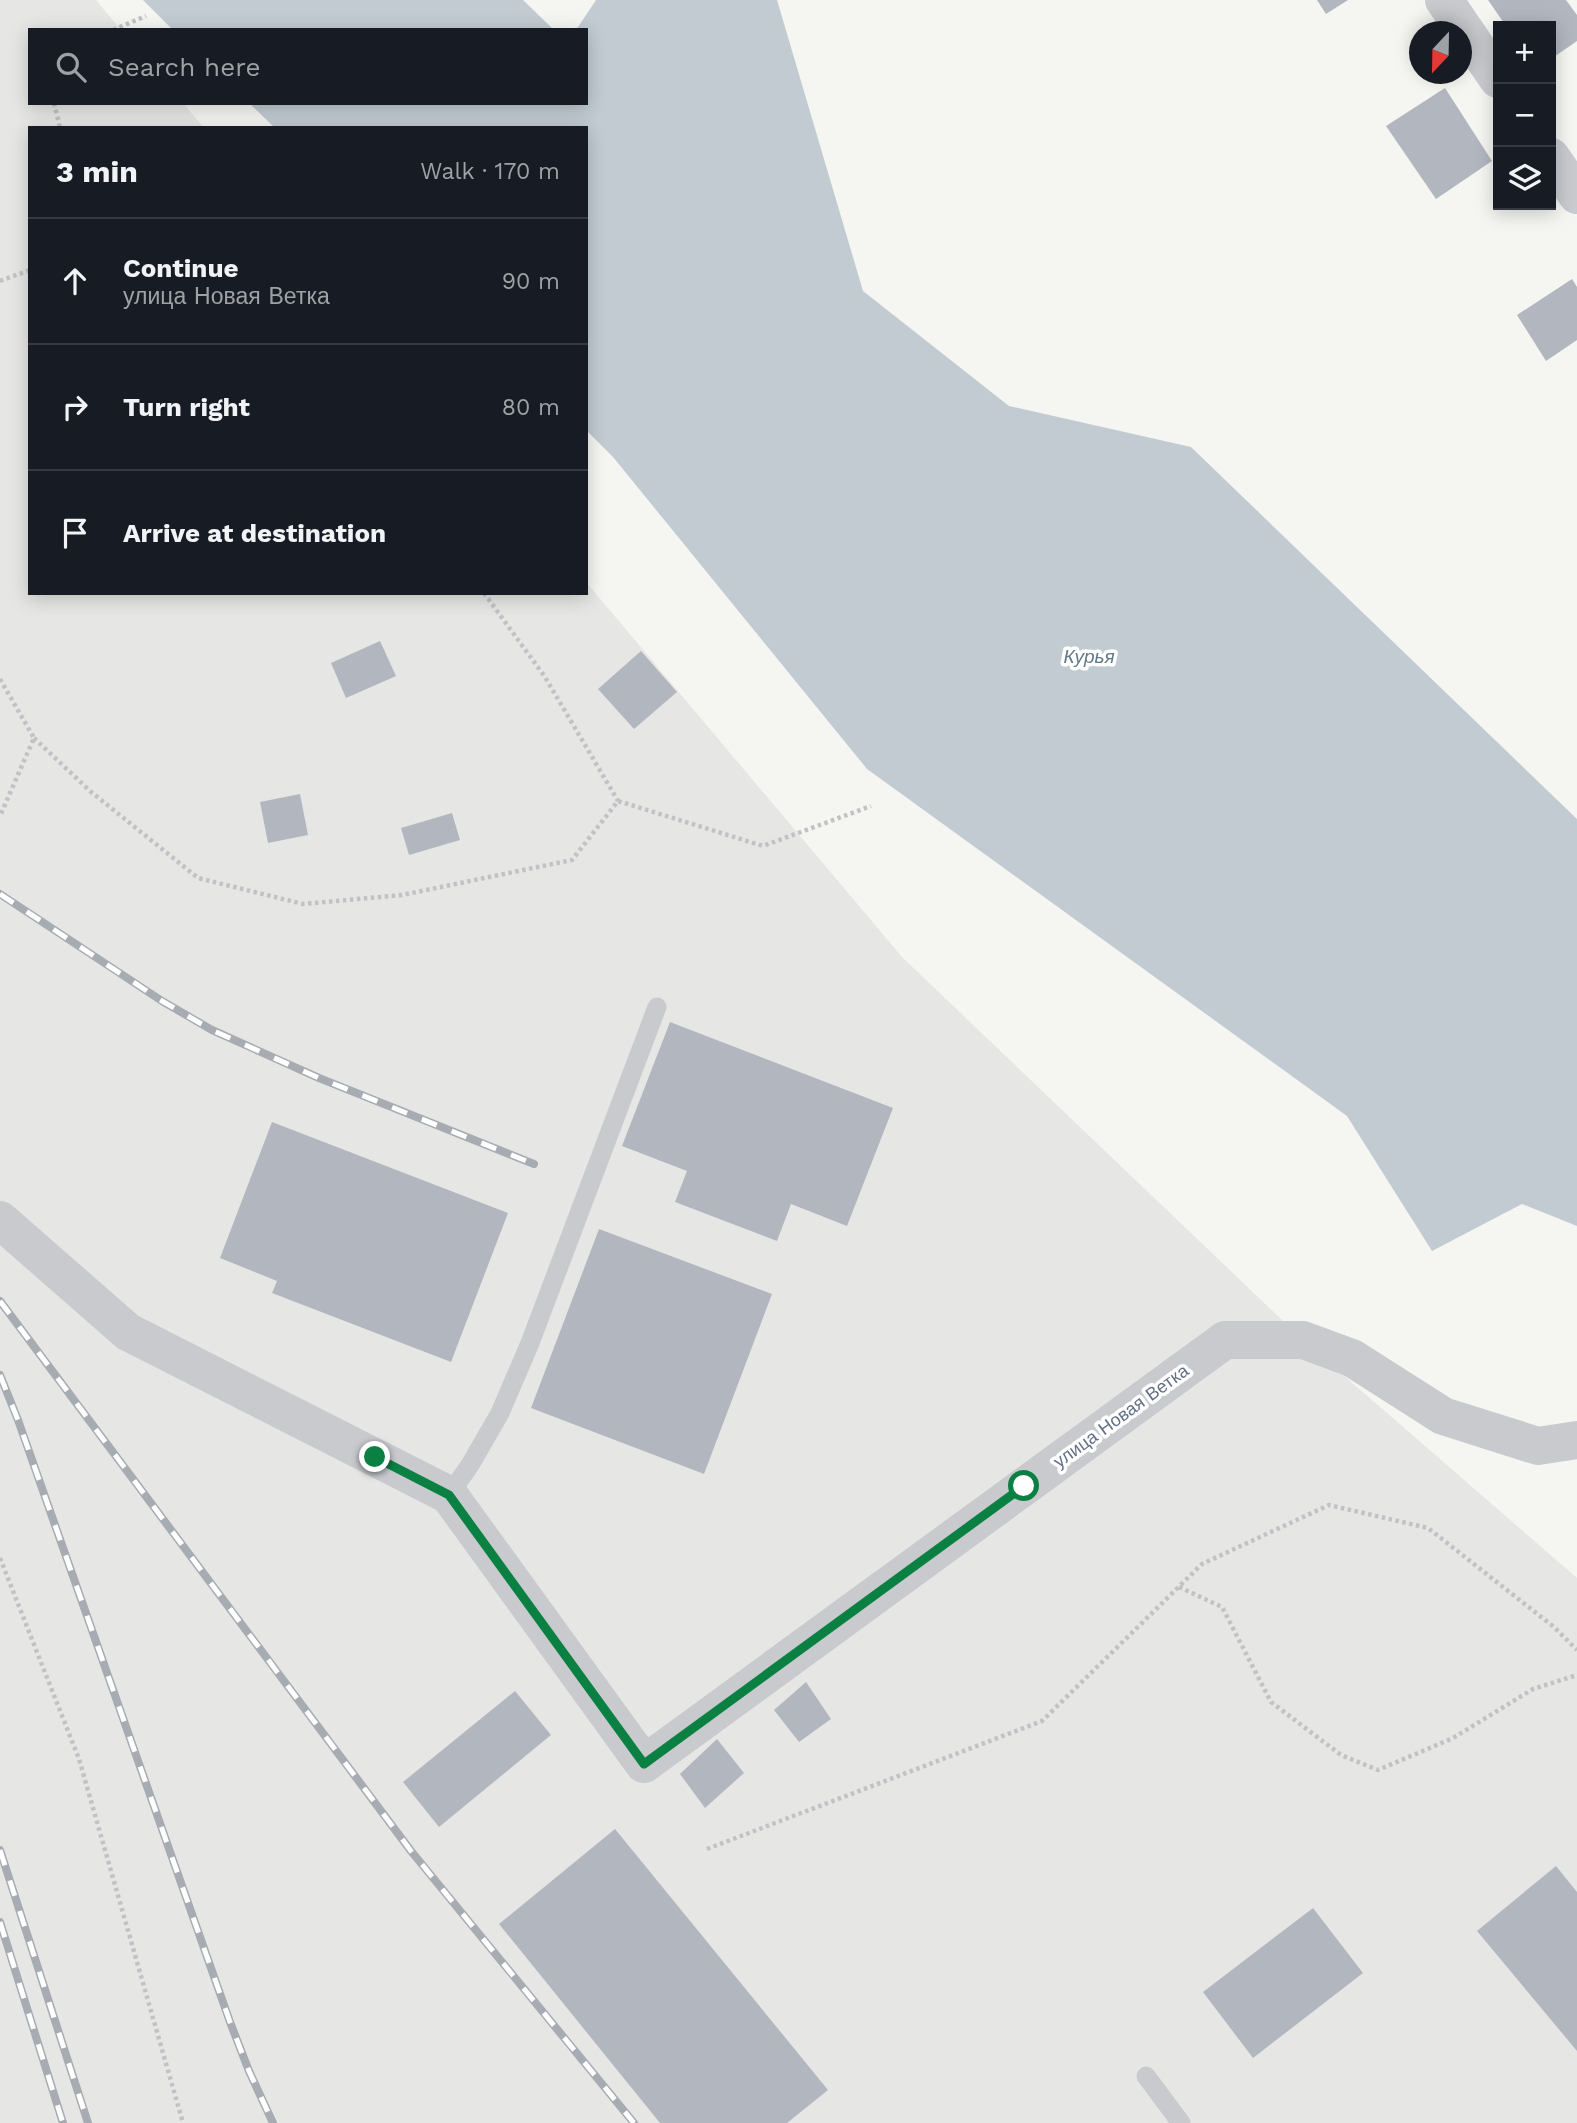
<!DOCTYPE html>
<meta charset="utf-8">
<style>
body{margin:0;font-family:"Work Sans",sans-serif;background:#242831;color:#f1f3f6}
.controls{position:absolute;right:21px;top:21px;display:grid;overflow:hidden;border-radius:0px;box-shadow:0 4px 18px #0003}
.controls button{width:63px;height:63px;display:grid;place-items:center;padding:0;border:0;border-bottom:2px solid #363941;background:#171b24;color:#f1f3f6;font:35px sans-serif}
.compass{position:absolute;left:1409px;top:21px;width:63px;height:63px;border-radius:50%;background:#171b24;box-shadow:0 4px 18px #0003;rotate:202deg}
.stop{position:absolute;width:21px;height:21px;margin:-16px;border:5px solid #0b8043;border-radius:50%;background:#fff}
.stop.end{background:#0b8043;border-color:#fff;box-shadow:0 2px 7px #0008}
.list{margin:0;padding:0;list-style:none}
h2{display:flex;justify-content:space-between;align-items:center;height:91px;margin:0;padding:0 28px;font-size:30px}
h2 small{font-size:23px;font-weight:400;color:#9ea1a6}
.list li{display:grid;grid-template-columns:46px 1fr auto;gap:21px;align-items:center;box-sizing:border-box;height:126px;padding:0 28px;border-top:2px solid #363941}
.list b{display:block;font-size:26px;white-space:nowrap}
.list p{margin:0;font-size:23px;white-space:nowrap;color:#9ea1a6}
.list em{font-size:23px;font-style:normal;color:#9ea1a6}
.icon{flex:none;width:38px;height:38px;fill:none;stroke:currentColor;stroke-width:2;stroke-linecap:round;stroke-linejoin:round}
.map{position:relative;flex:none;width:1577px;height:2123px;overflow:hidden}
.search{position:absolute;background:#171b24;box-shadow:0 4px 18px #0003;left:28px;top:28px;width:560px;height:77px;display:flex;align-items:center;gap:18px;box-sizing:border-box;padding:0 24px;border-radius:0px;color:#9ea1a6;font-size:26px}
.panel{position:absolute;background:#171b24;box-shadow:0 4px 18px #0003;left:28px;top:126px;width:560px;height:469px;border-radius:0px}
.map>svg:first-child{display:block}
</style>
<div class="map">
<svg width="1577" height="2123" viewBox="0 0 1577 2123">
<rect width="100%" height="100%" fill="#f5f6f2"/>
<polygon fill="#e6e6e5" points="0,0 96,0 121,30 30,30 30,103 183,103 204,128 30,128 30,593 586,593 586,582 902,957 1303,1340 1577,1578 1577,2123 0,2123"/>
<g fill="#c2cbd2">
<polygon points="143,0 523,0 554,30 173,30"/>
<polygon points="596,0 777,0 863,291 1009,406 1191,447 1577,819 1577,1226 1522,1204 1432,1251 1347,1116 867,769 613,457 586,430 586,128 275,128 249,103 586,103 586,30 576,30"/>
</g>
<g fill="#b2b7bf">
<polygon points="1317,0 1348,0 1326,14"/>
<polygon points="1488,0 1566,0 1577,15 1577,41 1551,59 1551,26 1506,26"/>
<polygon points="1445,88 1492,161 1436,199 1386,126"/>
<polygon points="1572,279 1577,287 1577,340 1546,361 1517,315"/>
<polygon points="380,641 396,676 346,698 331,663"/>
<polygon points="641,651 677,692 634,729 598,689"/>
<polygon points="300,794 308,835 268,843 260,802"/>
<polygon points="452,813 460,840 409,855 401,828"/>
<polygon points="670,1022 893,1108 847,1226 791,1204 777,1241 675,1202 687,1171 622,1146"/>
<polygon points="272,1122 508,1213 451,1362 272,1293 277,1281 220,1258"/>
<polygon points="599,1229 772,1294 704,1474 531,1408"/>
<polygon points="806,1682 831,1719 799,1742 774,1710"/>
<polygon points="515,1691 551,1735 439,1827 403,1782"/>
<polygon points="717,1739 744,1773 705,1808 680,1774"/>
<polygon points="615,1829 828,2090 787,2123 660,2123 499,1924"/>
<polygon points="1556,1866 1577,1892 1577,2051 1477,1931"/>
<polygon points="1313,1908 1363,1973 1253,2058 1203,1992"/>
</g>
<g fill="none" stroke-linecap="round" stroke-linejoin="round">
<g stroke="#c0c2c4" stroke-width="4.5" stroke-dasharray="3.5 3.5" stroke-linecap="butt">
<polyline points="113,30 146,16"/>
<polyline points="54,103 60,128"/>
<polyline points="0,281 30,270"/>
<polyline points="484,593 545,677 618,801"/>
<polyline points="0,679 34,738 0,816"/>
<polyline points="34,738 90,791 198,878 303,904 402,895 572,860 618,801 763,846 871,806"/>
<polyline points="0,1558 79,1759 183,2123"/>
<polyline points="1179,1587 1222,1607 1271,1702 1341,1755 1378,1770 1453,1738 1533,1689 1577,1675"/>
<polyline points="707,1849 1042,1721 1202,1564 1329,1505 1428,1528 1554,1627 1577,1650"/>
</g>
<g stroke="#c8cace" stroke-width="19">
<polyline points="449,1495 470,1465 500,1413 530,1343 657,1007"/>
<polyline points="1146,2076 1181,2123"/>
</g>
<g stroke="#c8cace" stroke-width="38">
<polyline points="1444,0 1498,79"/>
<polyline points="1551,157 1577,195"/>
<polyline points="0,1220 128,1332 449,1495 644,1764 1225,1340 1303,1340 1352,1358 1443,1416 1538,1446 1577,1440"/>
</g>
<g stroke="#a7abb2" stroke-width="8">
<g id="rail">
<polyline points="0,894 162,1001 212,1030 319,1078 534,1164"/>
<polyline points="0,1301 411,1851 634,2123"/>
<polyline points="0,1375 18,1420 230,2022 249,2071 273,2123"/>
<polyline points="0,1850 88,2123"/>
<polyline points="0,1922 63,2123"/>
</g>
</g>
<use href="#rail" stroke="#fff" stroke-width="5" stroke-dasharray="16" stroke-linecap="butt"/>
</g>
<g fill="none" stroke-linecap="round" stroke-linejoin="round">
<polyline stroke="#0b8043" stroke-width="9" points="375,1457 449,1495 644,1764 1024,1486"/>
</g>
<g text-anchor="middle" stroke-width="7" stroke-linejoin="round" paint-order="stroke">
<g font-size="18" fill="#627086" stroke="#fff">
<text transform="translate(1121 1416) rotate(-36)" y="6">улица Новая Ветка</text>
</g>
<g font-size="19" font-style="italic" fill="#62798a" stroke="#fff">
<text x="1089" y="663">Курья</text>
</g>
</g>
</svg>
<div class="controls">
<button>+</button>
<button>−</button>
<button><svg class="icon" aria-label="layers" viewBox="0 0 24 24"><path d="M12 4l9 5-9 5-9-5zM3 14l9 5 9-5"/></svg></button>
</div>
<svg class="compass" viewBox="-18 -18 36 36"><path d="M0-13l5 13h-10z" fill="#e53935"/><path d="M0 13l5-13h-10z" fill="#9ea1a6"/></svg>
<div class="stop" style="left:1024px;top:1486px"></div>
<div class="stop end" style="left:375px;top:1457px"></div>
<div class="search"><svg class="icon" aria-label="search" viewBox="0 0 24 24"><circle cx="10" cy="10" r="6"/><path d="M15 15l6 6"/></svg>Search here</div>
<section class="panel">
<h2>3 min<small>Walk · 170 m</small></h2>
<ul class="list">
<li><svg class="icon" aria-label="ahead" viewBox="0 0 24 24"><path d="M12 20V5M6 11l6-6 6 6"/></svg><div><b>Continue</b><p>улица Новая Ветка</p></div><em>90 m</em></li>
<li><svg class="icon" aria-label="right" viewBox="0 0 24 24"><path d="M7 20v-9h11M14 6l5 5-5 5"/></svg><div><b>Turn right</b></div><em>80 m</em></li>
<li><svg class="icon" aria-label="arrive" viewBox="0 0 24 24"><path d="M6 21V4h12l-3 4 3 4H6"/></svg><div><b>Arrive at destination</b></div></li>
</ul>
</section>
</div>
